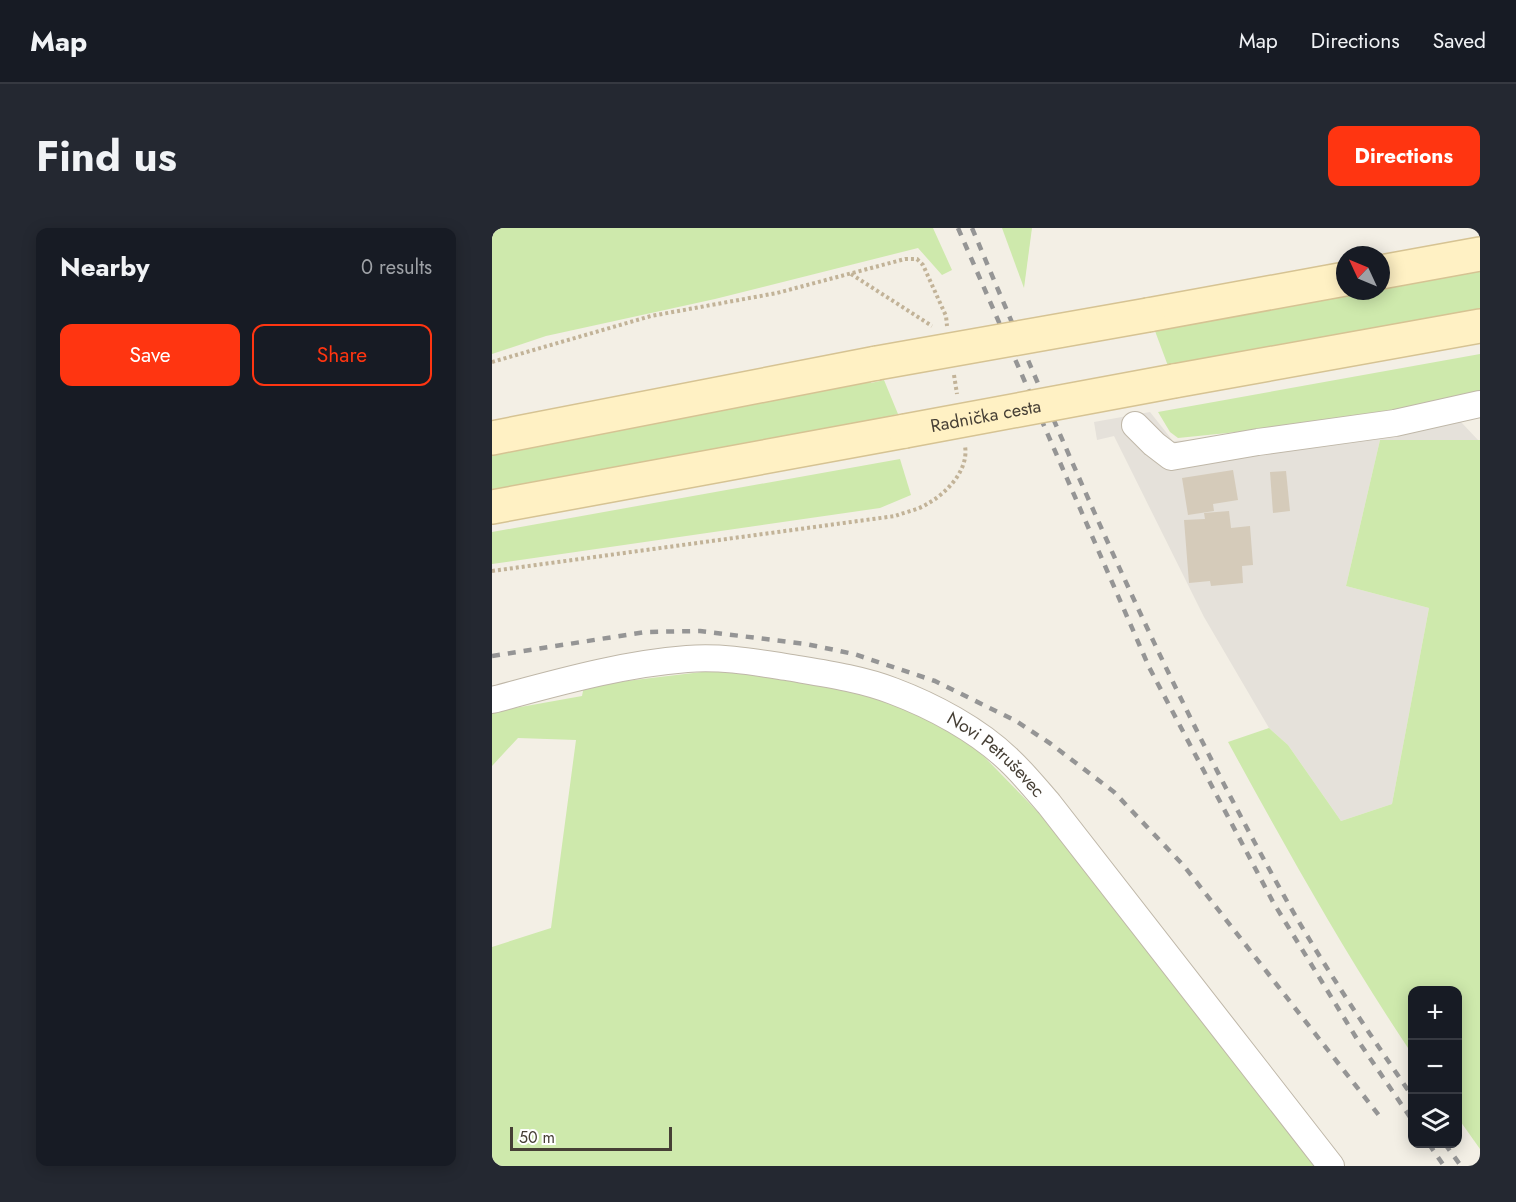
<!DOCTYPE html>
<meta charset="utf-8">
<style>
body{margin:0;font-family:Jost,sans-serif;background:#242831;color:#f1f3f6}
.controls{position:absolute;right:18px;bottom:18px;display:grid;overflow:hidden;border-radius:12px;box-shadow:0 3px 15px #0003}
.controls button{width:54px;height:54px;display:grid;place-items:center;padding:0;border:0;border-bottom:2px solid #363941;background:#171b24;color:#f1f3f6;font:30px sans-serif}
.compass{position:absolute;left:844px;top:18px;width:54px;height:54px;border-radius:50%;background:#171b24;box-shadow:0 3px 15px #0003;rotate:314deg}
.scale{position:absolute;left:18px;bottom:15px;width:162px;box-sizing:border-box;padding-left:6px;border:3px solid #463f35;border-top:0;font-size:16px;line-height:21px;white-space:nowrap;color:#463f35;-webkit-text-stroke:4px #fff;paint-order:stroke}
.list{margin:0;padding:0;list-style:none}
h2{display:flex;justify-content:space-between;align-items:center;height:78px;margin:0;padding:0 24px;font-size:26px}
h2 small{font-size:20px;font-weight:400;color:#9ea1a6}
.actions{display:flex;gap:12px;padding:18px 24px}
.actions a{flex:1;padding:14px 0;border:2px solid #ff3511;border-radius:12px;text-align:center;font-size:21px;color:#ff3511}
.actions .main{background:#ff3511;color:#fff}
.icon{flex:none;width:33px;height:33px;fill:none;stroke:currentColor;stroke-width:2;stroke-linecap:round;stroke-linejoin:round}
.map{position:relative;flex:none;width:988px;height:938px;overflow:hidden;border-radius:12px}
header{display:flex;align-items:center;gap:36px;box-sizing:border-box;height:84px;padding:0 30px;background:#171b24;border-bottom:2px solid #363941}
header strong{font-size:28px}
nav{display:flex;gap:33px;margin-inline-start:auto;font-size:21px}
.intro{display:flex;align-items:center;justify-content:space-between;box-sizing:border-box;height:144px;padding:0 36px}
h1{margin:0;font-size:42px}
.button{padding:15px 27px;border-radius:12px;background:#ff3511;color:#fff;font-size:21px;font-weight:700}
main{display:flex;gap:36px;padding:0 36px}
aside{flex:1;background:#171b24;border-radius:12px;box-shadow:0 3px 15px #0003}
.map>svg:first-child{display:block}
</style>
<header>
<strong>Map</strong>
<nav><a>Map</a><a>Directions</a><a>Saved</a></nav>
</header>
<div class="intro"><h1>Find us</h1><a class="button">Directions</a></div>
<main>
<aside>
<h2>Nearby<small>0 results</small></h2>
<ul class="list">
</ul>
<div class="actions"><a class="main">Save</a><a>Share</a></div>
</aside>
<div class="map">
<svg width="988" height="938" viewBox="0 0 988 938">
<rect width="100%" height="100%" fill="#f3efe5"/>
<polygon fill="#e5e1da" points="952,176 986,212 888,212 854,358 937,380 900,576 849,593 796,517 777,500 712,389 622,208 605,212 602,194 658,184 681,213 764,208"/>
<g fill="#cee9ac">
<polygon points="0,0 441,0 460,42 450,47 426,20 223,71 54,108 0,126"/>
<polygon points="510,0 540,0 532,60"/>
<polygon points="988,36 988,86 693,138 691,134 676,138 663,103 853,63 889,63 889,54"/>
<path d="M 988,126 L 988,166 C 889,188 787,200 686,210 L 678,204 L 666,184 Z"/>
<polygon points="376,149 379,155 392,152 406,186 393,189 394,194 0,269 0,218"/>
<path d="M 888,212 L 988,212 L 988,921 L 966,890 L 966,762 L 920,762 L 920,826 C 853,726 794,620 736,514 L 777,500 L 796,517 L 849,593 L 900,576 L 937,380 L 854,358 Z"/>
<polygon points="408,231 419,267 388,280 0,336 0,304"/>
<polygon points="235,441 342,457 405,473 470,506 546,584 819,928 822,938 0,938 0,719 59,700 84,512 26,510 0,538 0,484 90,468 92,458"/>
</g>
<g fill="#d5cbba">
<polygon points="741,242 746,272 721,276 722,283 696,287 690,250"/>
<polygon points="794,243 798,283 781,285 778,244"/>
<polygon points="737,283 739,300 758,298 761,337 750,338 751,355 719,358 718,353 697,355 692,292 713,291 712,285"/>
</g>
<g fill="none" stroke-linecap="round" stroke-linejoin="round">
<g stroke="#bfb7a8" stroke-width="28">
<g id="street">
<polyline points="643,197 662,216 679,229 766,214 903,195 988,176"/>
<path id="s1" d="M 0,472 C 64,455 129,436 195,431 C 228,428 262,434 294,439 C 329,445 367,450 401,463 C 441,478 486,502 517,532 C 531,545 544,561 557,576 L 839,938"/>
</g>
</g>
<g stroke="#d6c393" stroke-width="36">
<g id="secondary">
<polyline points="889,44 988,26"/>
<polyline points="656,87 853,51"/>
<polyline points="682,153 988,98"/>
<polyline points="0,210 385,135"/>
<polyline points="0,279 413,203"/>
</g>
</g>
<g stroke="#c2b398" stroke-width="4" stroke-dasharray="3 3" stroke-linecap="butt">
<polyline points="359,46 440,98"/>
<polyline points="0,134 159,88 285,65 413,31 425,31 431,37 454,88 455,98"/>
<polyline points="462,147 465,166"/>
<path d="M 0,343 L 403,288 C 413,284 426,282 435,276 C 455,265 477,242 473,218"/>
</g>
<use href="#street" stroke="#fff" stroke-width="26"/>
<use href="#secondary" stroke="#fff1c4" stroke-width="33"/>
<g stroke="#959595" stroke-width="4.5" stroke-dasharray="8 8" stroke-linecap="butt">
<polyline points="466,0 657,439 781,674 865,811 920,892"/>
<path d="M 480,0 C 575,225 671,452 791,666 C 830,736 875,802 920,868"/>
<polyline points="0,428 153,404 208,403 314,416 362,426 443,453 524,493 559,516 622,564 692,638 889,890"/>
<polyline points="937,916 952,938"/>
<polyline points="953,916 969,938"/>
</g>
<g stroke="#d6c393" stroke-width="36" stroke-linecap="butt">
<g id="secondary-bridge">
<polyline points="385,135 656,87"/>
<path id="s2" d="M 413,203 L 682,153"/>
</g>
</g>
<use href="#secondary-bridge" stroke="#fff1c4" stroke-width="33"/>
</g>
<g text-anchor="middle" stroke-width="4.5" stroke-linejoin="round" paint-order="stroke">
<g font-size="18" fill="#463f35" stroke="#fff">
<text dy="6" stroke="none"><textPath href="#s2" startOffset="82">Radnička cesta</textPath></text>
<text dy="6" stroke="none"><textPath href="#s1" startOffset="531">Novi Petruševec</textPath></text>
</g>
</g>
</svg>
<div class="controls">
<button>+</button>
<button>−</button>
<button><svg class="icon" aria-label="layers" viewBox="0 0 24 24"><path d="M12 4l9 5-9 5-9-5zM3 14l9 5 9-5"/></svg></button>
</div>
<svg class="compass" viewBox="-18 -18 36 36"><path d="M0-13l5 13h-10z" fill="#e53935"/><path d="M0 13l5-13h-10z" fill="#9ea1a6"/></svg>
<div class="scale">50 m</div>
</div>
</main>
